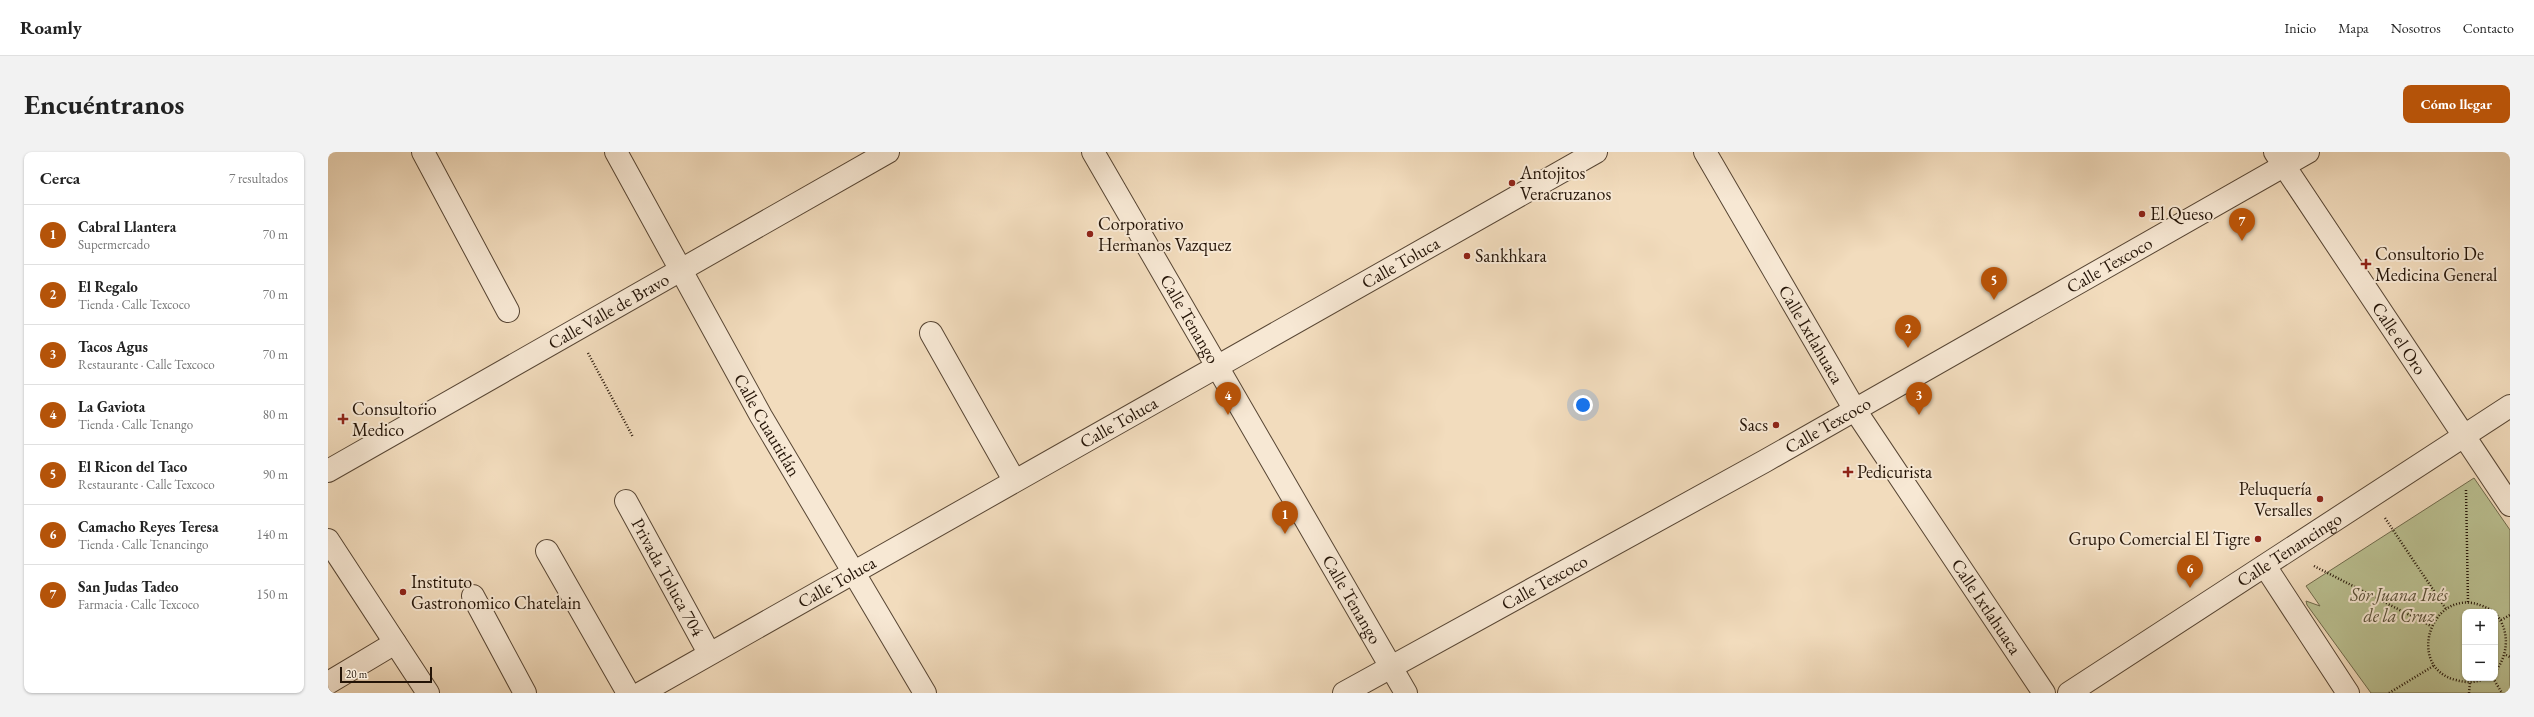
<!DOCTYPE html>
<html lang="es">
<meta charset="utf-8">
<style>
body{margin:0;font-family:"EB Garamond",serif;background:#f2f2f2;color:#222}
.controls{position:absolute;right:12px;bottom:12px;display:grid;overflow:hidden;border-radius:8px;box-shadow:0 1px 3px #0004}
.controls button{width:36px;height:36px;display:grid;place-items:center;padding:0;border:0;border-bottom:1px solid #e0e0e0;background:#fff;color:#222;font:20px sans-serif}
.scale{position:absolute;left:12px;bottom:10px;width:92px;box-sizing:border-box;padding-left:4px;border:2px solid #241407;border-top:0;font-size:11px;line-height:14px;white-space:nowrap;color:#241407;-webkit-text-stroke:3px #f7e8d4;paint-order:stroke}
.you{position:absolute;left:1255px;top:253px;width:14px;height:14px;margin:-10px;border:3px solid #fff;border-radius:50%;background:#1a73e8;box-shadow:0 0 0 6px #1a73e833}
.badge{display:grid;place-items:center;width:26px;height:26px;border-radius:50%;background:#b45309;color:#fff;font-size:13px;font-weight:700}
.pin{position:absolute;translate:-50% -33px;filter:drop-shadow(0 1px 2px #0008)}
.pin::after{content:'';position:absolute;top:21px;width:14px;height:12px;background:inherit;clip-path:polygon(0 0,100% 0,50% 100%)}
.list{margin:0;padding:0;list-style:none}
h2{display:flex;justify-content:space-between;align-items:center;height:52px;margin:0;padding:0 16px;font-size:17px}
h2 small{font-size:13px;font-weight:400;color:#767676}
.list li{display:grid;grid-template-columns:26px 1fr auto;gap:12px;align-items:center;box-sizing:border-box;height:60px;padding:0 16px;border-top:1px solid #e0e0e0}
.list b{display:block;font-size:15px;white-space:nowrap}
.list p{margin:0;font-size:13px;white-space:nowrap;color:#767676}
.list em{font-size:13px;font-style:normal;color:#767676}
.map{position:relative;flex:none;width:2182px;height:541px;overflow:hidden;border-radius:8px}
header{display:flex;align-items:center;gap:24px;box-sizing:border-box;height:56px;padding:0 20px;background:#fff;border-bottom:1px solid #e0e0e0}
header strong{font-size:19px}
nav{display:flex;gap:22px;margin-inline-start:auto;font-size:14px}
.intro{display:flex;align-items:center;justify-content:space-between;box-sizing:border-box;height:96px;padding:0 24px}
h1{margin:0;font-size:28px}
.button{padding:10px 18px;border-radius:8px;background:#b45309;color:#fff;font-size:14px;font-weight:700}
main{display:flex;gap:24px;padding:0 24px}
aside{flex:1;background:#fff;border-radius:8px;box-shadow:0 1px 3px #0004}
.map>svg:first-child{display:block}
</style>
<header>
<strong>Roamly</strong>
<nav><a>Inicio</a><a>Mapa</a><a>Nosotros</a><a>Contacto</a></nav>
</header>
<div class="intro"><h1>Encuéntranos</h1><a class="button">Cómo llegar</a></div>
<main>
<aside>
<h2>Cerca<small>7 resultados</small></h2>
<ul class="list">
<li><span class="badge">1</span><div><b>Cabral Llantera</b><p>Supermercado</p></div><em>70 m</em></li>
<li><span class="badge">2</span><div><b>El Regalo</b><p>Tienda · Calle Texcoco</p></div><em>70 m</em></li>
<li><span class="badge">3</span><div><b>Tacos Agus</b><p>Restaurante · Calle Texcoco</p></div><em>70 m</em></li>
<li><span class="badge">4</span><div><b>La Gaviota</b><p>Tienda · Calle Tenango</p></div><em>80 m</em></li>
<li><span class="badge">5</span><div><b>El Ricon del Taco</b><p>Restaurante · Calle Texcoco</p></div><em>90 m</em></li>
<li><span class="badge">6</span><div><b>Camacho Reyes Teresa</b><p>Tienda · Calle Tenancingo</p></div><em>140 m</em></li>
<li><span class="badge">7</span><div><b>San Judas Tadeo</b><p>Farmacia · Calle Texcoco</p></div><em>150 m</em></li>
</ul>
</aside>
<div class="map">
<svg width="2182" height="541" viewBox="0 0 2182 541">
<rect width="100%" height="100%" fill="#f2dcbd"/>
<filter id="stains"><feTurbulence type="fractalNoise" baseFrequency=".005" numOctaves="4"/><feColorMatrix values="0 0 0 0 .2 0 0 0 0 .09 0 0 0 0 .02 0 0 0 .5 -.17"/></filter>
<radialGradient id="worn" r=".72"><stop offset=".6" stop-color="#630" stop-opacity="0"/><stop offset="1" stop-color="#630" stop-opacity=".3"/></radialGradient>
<path fill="#bac091" stroke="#6f6a4c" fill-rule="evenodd" d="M 2146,326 L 2182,378 L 2182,541 L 2043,541 L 1979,453 L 1978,449 L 1992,454 L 1978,434 ZM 2137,460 L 2167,460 L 2167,526 L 2137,526 Z"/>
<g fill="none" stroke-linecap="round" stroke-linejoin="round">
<g stroke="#584634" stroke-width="24">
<g id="minor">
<polyline points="95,0 180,159"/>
<path id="s1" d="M 288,0 L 433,264 L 597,541"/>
<path id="s2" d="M 765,0 L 1078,541"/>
<path id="s3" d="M 1377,0 L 1527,258 L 1716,541"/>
<path id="s4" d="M 1947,0 L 2182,353"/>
<polyline points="603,181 686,328"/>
<path id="s5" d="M 0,319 L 560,0"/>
<path id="s6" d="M 298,349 L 381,501"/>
<polyline points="0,388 100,541"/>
<polyline points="219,399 300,541"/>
<polyline points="1937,414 2020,541"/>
<polyline points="145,444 197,541"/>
<polyline points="0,531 67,491"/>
<path id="s7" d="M 313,541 L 1268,0"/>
<path id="s8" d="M 1016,541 L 1437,309 L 1980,0"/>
<path id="s9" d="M 1741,541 L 2182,254"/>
</g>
</g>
<g stroke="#241407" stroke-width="2.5" stroke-dasharray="1 2" stroke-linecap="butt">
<polyline points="260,201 305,285"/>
<polyline points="2138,338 2140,450"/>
<polyline points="2057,366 2118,457"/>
<polyline points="1986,414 2103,474"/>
<path d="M 2167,461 C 2182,478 2181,502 2167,520"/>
<polyline points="2173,468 2182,463"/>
<polyline points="2178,503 2182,505"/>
<path d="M 2158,526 C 2148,531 2138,531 2128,528 C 2073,515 2107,421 2166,460"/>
<polyline points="2165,526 2174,541"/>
<polyline points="2061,541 2107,513"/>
<polyline points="2141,541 2142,530"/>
</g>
<use href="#minor" stroke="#f7e8d4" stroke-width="22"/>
</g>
<g fill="#8f2418" stroke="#f7e8d4" stroke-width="1.5">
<circle cx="1184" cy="31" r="4"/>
<circle cx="1814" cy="62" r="4"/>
<circle cx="762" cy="82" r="4"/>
<circle cx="1139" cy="104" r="4"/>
<path d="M2036 106h4v4h4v4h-4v4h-4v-4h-4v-4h4z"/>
<path d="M13 261h4v4h4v4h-4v4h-4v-4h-4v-4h4z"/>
<circle cx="1448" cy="273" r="4"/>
<path d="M1518 314h4v4h4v4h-4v4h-4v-4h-4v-4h4z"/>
<circle cx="1992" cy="347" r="4"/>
<circle cx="1930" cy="387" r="4"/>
<circle cx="75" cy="440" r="4"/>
</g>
<g text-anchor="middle" stroke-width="4" stroke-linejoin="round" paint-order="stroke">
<g font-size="18" fill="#241407" stroke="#f7e8d4" text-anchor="start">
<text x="1192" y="27">Antojitos<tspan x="1192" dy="21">Veracruzanos</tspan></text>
<text x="1822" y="68">El Queso</text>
<text x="770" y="78">Corporativo<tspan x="770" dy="21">Hermanos Vazquez</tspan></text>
<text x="2047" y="108">Consultorio De<tspan x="2047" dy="21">Medicina General</tspan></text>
<text x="1147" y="110">Sankhkara</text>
<text x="24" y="263">Consultorio<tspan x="24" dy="21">Medico</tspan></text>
<text x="1440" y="279" text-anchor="end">Sacs</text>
<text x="1529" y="326">Pedicurista</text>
<text x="1984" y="343" text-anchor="end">Peluquería<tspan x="1984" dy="21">Versalles</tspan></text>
<text x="1922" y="393" text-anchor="end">Grupo Comercial El Tigre</text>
<text x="83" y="436">Instituto<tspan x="83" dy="21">Gastronomico Chatelain</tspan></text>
</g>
<g font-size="18" fill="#241407" stroke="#f7e8d4">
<text dy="6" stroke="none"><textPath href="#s7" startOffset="873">Calle Toluca</textPath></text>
<text dy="6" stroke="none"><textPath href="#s8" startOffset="877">Calle Texcoco</textPath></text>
<text dy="6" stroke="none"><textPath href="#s5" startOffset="323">Calle Valle de Bravo</textPath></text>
<text dy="6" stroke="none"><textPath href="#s2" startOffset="193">Calle Tenango</textPath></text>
<text dy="6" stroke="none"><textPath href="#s3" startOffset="211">Calle Ixtlahuaca</textPath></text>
<text dy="6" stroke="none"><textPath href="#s4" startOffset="224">Calle el Oro</textPath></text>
<text dy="6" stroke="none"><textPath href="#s7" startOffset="549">Calle Toluca</textPath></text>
<text dy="6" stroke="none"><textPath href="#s1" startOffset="312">Calle Cuautitlán</textPath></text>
<text dy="6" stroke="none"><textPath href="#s8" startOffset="553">Calle Texcoco</textPath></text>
<text dy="6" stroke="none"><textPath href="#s9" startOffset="263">Calle Tenancingo</textPath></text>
<text dy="6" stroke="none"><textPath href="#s6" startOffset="87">Privada Toluca 704</textPath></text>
<text dy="6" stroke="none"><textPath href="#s8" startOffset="229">Calle Texcoco</textPath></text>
<text dy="6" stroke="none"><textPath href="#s7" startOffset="225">Calle Toluca</textPath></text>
<text dy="6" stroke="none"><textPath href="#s2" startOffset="517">Calle Tenango</textPath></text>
<text dy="6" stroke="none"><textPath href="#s3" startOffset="535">Calle Ixtlahuaca</textPath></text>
</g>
<g font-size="18" font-style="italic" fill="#585037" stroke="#f7e8d4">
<text x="2071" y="449">Sor Juana Inés<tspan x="2071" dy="21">de la Cruz</tspan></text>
</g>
</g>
<rect width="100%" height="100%" filter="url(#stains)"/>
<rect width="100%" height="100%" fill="url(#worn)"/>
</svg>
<div class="controls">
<button>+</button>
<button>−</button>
</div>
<div class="scale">20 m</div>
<div class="you"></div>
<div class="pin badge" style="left:957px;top:382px">1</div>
<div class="pin badge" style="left:1580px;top:196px">2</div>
<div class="pin badge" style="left:1591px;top:263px">3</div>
<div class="pin badge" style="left:900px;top:263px">4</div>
<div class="pin badge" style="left:1666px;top:148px">5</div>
<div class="pin badge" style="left:1862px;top:436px">6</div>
<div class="pin badge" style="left:1914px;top:89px">7</div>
</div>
</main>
